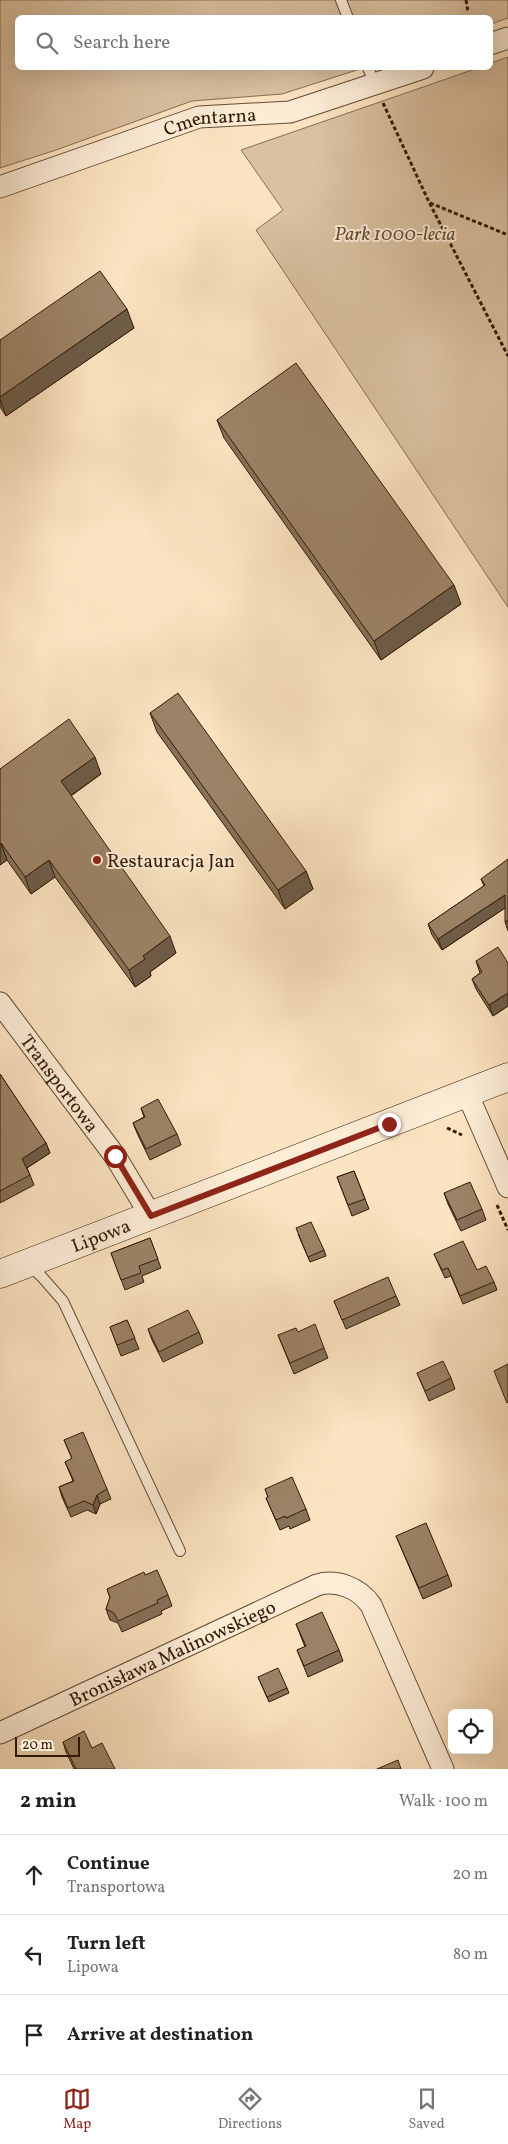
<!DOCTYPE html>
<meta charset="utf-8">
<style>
body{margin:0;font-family:Vollkorn,serif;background:#f6f6f6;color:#202124}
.controls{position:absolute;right:15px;bottom:15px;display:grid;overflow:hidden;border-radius:8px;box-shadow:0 5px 20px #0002}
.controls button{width:45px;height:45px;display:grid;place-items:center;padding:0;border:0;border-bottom:1px solid #e0e0e0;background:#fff;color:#202124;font:25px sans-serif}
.scale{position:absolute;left:15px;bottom:12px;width:65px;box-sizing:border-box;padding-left:5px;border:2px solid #331a05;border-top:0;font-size:14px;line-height:18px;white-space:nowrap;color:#331a05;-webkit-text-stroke:4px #fdedd7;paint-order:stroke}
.stop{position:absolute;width:15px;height:15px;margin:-11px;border:4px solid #8f2418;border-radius:50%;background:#fff}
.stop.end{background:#8f2418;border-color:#fff;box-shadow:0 1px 5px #0008}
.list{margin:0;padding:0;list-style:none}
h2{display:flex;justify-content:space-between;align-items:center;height:65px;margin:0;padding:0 20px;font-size:21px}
h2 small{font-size:16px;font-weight:400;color:#757577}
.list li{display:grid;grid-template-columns:32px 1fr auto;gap:15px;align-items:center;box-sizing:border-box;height:80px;padding:0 20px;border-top:1px solid #e0e0e0}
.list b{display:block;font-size:19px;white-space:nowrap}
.list p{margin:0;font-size:16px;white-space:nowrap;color:#757577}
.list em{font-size:16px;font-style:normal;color:#757577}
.icon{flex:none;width:28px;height:28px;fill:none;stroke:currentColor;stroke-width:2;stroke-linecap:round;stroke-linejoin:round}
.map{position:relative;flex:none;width:508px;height:1769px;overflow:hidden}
.search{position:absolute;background:#fff;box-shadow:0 5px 20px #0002;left:15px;right:15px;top:15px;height:55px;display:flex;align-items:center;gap:12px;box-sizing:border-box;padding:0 18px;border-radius:8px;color:#757577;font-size:19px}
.sheet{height:305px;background:#fff}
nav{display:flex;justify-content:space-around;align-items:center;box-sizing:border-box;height:70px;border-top:1px solid #e0e0e0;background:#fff;font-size:14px;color:#757577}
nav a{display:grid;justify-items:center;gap:2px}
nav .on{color:#8f2418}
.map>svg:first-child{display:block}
</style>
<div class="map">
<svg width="508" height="1769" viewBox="0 0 508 1769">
<rect width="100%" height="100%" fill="#fce3c1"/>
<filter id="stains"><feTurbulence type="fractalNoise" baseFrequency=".004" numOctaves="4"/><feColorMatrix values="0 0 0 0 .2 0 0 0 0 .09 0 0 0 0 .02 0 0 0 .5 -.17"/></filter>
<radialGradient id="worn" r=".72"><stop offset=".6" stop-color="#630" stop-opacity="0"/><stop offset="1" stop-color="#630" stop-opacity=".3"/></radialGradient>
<g fill="#dac1a1" stroke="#866e53">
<polygon points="0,0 508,0 508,18 491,24 490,18 18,18 18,68 363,68 282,94 192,101 56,150 0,168"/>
<polygon points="508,57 508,607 256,230 283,210 241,150 478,68 490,68 491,63"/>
</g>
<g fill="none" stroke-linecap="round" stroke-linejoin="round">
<g stroke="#654c34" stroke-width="12">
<g id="service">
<polyline points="341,0 348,18"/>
<polyline points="368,68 375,84"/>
<polyline points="29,1265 42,1277 63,1301 180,1551"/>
</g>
</g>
<g stroke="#654c34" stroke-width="23">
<g id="minor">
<polyline points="490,44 508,38"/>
<path id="s1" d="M 0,187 L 199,117 L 290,112 L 423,68"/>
<path id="s2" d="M 0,1003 L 115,1156 L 151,1216"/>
<polyline points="467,1093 508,1187"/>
<path id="s3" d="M 0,1733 L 317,1585 C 337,1579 359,1588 371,1605 L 443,1769"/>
</g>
</g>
<g stroke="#331a05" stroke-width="29">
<g id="secondary">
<path id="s4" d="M 0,1274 L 508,1077"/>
</g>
</g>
<g stroke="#331a05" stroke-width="3" stroke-dasharray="4 2.5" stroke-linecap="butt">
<polyline points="466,0 468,12"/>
<polyline points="383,103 429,202 508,356"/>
<polyline points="430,203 508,235"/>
<polyline points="447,1128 462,1135"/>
<polyline points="497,1205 508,1230"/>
</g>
<use href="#service" stroke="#fdedd7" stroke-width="10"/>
<use href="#minor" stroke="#fdedd7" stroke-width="21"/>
<use href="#secondary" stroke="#fdedd7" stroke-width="28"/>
</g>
<g fill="#867159" stroke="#331a05">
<polygon points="134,328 6,416 0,407 0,340"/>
<polygon points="217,420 461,604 381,660 224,438"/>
<polygon points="150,713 306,871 313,889 285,909 157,732"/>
<polygon points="0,769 101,774 71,796 176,953 150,972 151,976 135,987 55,877 31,894 7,860 0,865"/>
<polygon points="481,879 505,908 442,950 432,935 428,924 484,886"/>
<polygon points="476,961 508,963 508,1006 493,1016 476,989 472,979 480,973"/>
<polygon points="0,1074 46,1143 50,1153 27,1168 30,1175 34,1185 0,1203"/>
<polygon points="141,1108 177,1134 181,1145 150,1160 137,1133 133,1123 144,1117"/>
<polygon points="354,1171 369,1209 352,1216 337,1177"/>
<polygon points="444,1193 482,1209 486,1220 461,1231 448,1204"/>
<polygon points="298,1234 324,1250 326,1256 310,1262"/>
<polygon points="150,1238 161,1268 142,1276 144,1282 125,1290 111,1253"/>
<polygon points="434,1254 494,1282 497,1290 463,1304 451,1276 445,1278"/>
<polygon points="396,1296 400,1305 346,1329 334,1301"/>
<polygon points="127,1320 139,1349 121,1356 110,1327"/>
<polygon points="148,1329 199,1332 203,1343 163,1362 152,1340"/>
<polygon points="298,1332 324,1348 328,1358 294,1374 278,1335"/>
<polygon points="417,1373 451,1378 455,1389 429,1401"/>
<polygon points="64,1440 107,1489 111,1499 100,1504 96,1514 87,1510 71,1517 62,1497 59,1487 73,1481 65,1462 72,1459"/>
<polygon points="265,1489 306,1509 310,1520 290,1529 289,1526 280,1530 266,1498 268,1497"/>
<polygon points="396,1536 448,1575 452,1586 423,1599"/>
<polygon points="145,1575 168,1595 172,1606 161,1611 162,1614 122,1632 118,1623 110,1620 106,1609 110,1598 107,1589"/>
<polygon points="296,1624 339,1650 343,1661 308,1677 297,1650 305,1647"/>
<polygon points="258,1677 287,1688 289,1693 269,1702"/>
<polygon points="63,1742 92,1748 115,1769 74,1769 66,1752"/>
</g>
<g fill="#6d5c48" stroke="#331a05">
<polygon points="127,309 134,328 6,416 0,399 0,397"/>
<polygon points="454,585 461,604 381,660 374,641"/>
<polygon points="95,757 101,774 67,798 61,781"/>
<polygon points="1,843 7,860 0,865 0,844"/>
<polygon points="49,860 55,877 31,894 25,877"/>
<polygon points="306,871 313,889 285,909 278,890"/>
<polygon points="505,895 508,906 442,950 438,939"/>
<polygon points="508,920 508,931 505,922"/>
<polygon points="170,936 176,953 150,972 151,976 135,987 129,970 143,956"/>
<polygon points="508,993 508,1006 493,1016 489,1005"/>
<polygon points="46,1143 50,1153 25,1169 22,1159"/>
<polygon points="97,1495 100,1504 96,1514 93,1505"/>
</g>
<g fill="#9c8367" stroke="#331a05">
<polygon points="100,271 127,309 0,397 0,340"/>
<polygon points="296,363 454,585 374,641 217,420"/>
<polygon points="178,693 306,871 278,890 150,713"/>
<polygon points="69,719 95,757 61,781 170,936 143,956 145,959 129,970 49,860 25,877 1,843 0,844 0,769"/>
<polygon points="508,859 508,920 505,922 505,895 438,939 428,924 485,885 481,879"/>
<polygon points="498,947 508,963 508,993 489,1005 472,979 482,972 476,961"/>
<polygon points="0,1074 46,1143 22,1159 30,1175 0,1191"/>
<polygon points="158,1099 177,1134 146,1149 133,1123 145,1117 141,1108"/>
<polygon points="354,1171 365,1199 348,1205 337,1177"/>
<polygon points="470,1182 482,1209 457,1220 444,1193"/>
<polygon points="311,1222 324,1250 308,1257 296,1228"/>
<polygon points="150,1238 158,1259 139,1266 141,1273 121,1280 111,1253"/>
<polygon points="463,1241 477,1270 486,1266 494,1282 460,1296 448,1268 442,1270 434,1254"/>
<polygon points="388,1277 396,1296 342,1320 334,1301"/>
<polygon points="188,1310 199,1332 159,1352 148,1329"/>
<polygon points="127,1320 135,1338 117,1345 110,1327"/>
<polygon points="315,1324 324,1348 290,1363 278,1335 296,1328 298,1332"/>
<polygon points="443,1361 451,1378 425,1391 417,1373"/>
<polygon points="508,1364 508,1402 507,1403 494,1371"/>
<polygon points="83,1432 107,1489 97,1495 93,1505 84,1501 68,1508 59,1487 74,1481 65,1462 72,1458 64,1440"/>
<polygon points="292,1477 306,1509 286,1518 285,1516 276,1520 266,1498 268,1497 265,1489"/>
<polygon points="426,1523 448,1575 419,1588 396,1536"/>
<polygon points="157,1570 168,1595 157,1600 158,1603 118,1621 114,1613 106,1609 110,1597 107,1589 144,1572 145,1575"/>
<polygon points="322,1612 339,1650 304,1666 297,1650 306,1646 296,1624"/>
<polygon points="278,1668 287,1688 267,1697 258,1677"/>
<polygon points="84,1731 92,1748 102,1743 115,1769 76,1769 63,1742"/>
<polygon points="398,1760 401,1769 377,1769"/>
</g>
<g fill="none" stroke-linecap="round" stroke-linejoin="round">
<polyline stroke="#8f2418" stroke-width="6" points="115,1156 151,1216 389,1124"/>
</g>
<circle fill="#8f2418" stroke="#fdedd7" stroke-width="2" cx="97" cy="860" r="5"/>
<g text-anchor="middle" stroke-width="4" stroke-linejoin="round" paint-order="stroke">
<g font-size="19" fill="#331a05" stroke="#fdedd7">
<text dy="7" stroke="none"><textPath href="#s1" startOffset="221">Cmentarna</textPath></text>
<text dy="7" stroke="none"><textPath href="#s2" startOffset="100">Transportowa</textPath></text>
<text dy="7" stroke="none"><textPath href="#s4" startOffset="108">Lipowa</textPath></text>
<text dy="7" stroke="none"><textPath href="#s3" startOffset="190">Bronisława Malinowskiego</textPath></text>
</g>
<g font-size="19" font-style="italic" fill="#654c34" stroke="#fdedd7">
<text x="395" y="240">Park 1000-lecia</text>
</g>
<g font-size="19" fill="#331a05" stroke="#fdedd7" text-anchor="start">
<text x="107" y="867">Restauracja Jan</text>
</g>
</g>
<rect width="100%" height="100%" filter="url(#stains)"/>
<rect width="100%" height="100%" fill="url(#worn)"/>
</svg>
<div class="controls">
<button><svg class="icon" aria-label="locate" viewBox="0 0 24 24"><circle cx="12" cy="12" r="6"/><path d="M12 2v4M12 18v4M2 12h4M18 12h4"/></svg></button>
</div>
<div class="scale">20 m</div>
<div class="stop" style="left:115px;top:1156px"></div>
<div class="stop end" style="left:389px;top:1124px"></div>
<div class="search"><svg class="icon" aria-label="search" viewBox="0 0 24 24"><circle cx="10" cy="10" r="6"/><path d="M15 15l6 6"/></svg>Search here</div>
</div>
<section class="sheet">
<h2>2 min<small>Walk · 100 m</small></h2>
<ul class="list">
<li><svg class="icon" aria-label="ahead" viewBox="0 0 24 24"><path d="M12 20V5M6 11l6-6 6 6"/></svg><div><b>Continue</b><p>Transportowa</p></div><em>20 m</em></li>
<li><svg class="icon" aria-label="left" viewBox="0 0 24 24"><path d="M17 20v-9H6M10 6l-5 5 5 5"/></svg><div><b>Turn left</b><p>Lipowa</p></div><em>80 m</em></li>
<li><svg class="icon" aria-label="arrive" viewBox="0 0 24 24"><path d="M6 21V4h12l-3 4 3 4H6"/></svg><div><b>Arrive at destination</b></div></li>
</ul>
</section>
<nav>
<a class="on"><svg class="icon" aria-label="map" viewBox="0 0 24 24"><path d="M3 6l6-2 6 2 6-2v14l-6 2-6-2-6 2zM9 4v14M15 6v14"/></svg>Map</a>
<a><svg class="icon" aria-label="directions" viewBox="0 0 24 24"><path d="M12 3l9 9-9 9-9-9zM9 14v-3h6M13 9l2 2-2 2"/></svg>Directions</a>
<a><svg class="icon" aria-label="saved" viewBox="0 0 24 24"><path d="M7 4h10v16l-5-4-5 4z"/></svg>Saved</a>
</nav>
